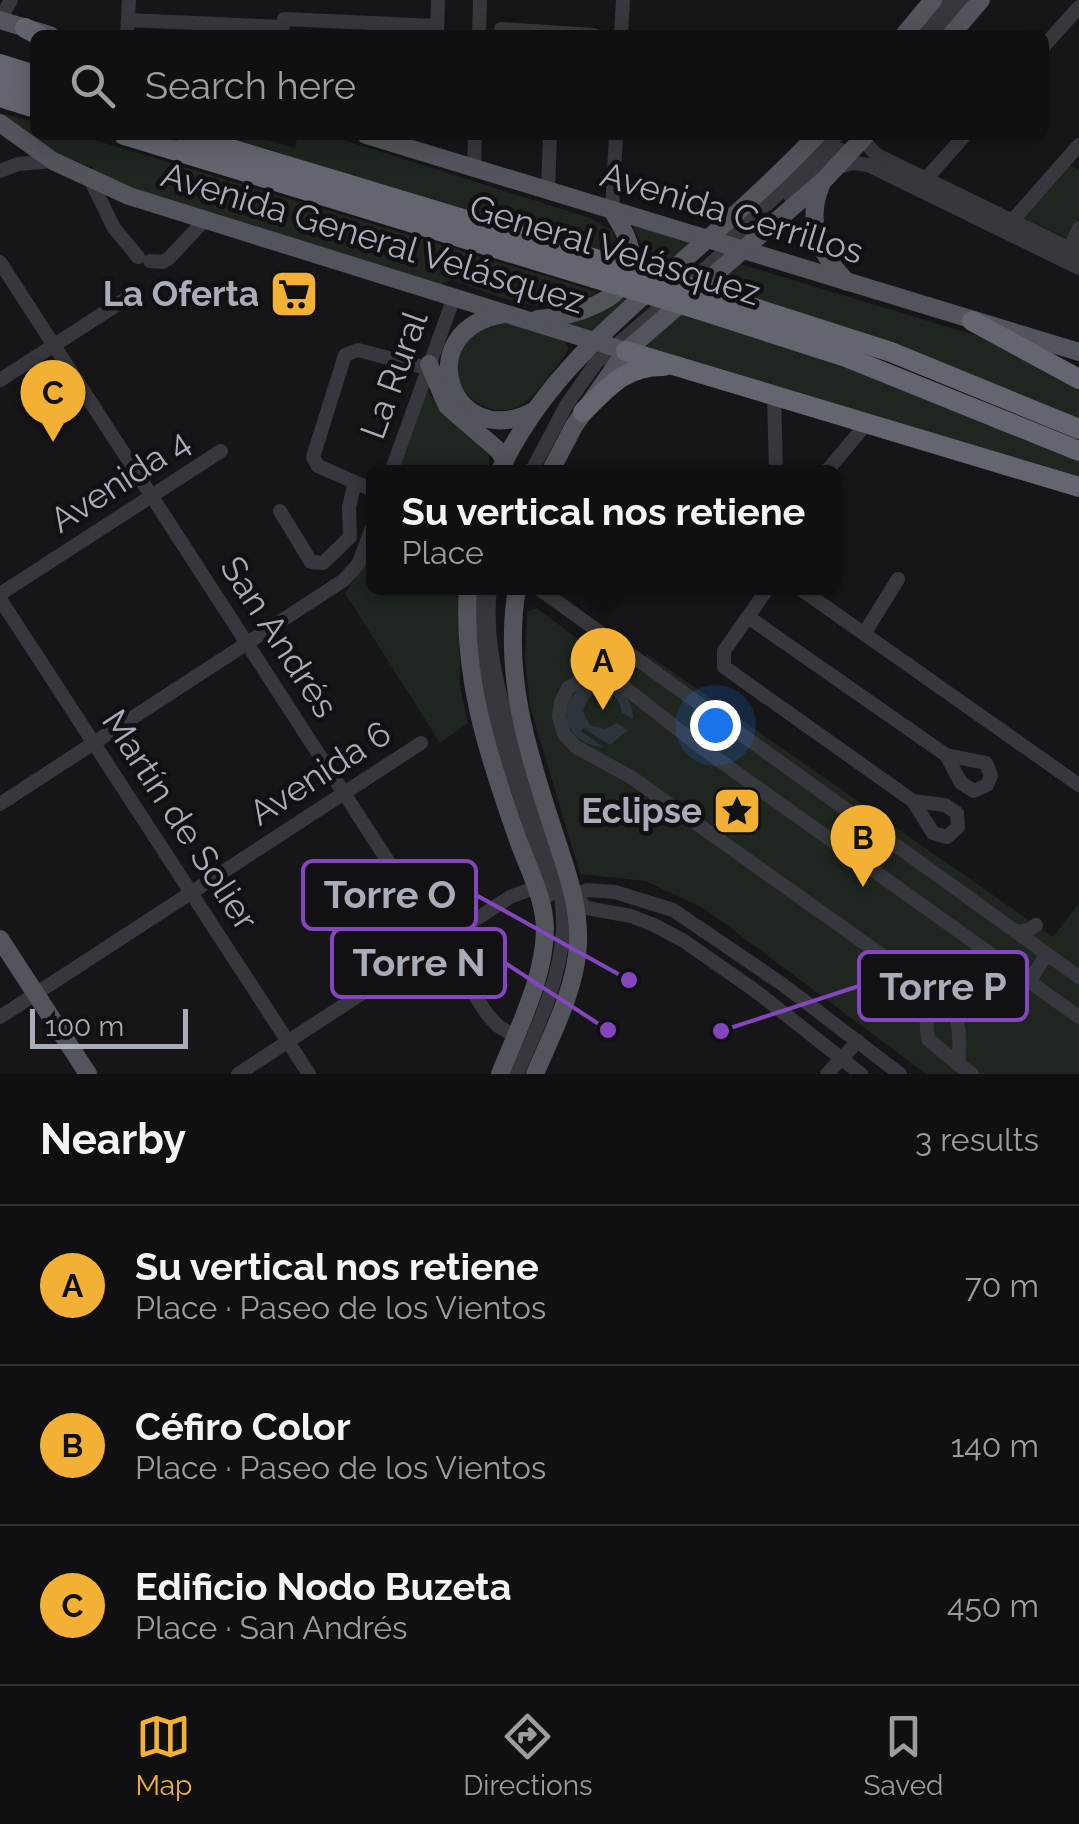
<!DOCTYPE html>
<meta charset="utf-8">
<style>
body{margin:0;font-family:Raleway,sans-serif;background:#19191b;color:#f1f3f6}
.scale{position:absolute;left:30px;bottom:25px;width:158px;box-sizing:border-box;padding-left:10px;border:5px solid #a8adb8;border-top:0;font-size:28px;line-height:35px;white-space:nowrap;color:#a8adb8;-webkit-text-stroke:8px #111113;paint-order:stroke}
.you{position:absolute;left:715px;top:725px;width:35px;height:35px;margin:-25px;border:8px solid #fff;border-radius:50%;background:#1a73e8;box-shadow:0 0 0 15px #1a73e833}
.badge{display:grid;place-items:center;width:65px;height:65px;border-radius:50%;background:#f2b134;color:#111;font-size:32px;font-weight:700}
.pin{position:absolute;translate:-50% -82px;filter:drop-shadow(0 2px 5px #0008)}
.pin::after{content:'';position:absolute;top:52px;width:35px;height:30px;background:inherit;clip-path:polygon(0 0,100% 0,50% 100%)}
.popup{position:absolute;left:366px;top:465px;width:475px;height:130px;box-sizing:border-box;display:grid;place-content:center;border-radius:15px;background:#101012;filter:drop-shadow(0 2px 8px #0005);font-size:32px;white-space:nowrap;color:#9c9d9f}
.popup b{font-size:38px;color:#f1f3f6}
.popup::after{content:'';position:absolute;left:50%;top:100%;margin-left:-20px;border:20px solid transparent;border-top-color:#101012}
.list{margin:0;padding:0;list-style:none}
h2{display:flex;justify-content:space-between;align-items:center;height:130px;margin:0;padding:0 40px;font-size:42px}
h2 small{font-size:32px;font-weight:400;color:#9c9d9f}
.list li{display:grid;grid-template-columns:65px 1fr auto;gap:30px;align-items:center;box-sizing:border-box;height:160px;padding:0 40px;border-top:2px solid #303032}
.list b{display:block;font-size:38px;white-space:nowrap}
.list p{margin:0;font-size:32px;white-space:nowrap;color:#9c9d9f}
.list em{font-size:32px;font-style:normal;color:#9c9d9f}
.icon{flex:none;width:55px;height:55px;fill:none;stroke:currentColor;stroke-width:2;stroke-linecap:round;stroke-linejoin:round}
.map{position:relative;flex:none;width:1079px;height:1074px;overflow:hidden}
.search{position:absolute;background:#101012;box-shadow:0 5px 25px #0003;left:30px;right:30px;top:30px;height:110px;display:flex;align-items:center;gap:25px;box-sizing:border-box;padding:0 35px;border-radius:15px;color:#9c9d9f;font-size:38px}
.sheet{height:610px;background:#101012}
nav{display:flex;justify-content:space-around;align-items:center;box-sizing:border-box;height:140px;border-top:2px solid #303032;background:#101012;font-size:28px;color:#9c9d9f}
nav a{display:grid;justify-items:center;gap:5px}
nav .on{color:#f2b134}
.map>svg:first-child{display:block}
</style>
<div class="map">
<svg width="1079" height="1074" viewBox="0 0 1079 1074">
<rect width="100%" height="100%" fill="#161618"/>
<g fill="#1e261f">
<path d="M 0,113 L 35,122 L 35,135 L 78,135 L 598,292 C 549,322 501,297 452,280 L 441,284 L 92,176 L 93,168 L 74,160 L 71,166 L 0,117 Z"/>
<polygon points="224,135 250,135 295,148 298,135 328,135 590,218 611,230 624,258 446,207"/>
<polygon points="1068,164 1079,170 1079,217 1066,238 1021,217"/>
<polygon points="632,224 692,243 593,333 562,322 641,265 641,242"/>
<polygon points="740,264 1004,344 1079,386 1079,419 880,339 715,284"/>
<polygon points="680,311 839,361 1079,460 1079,479 638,347"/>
<path d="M 508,322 L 564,340 L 569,349 C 561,361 535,397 523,404 C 494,422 454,398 457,364 C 458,354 465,343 469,335 Z"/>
<polygon points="427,390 446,417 489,453 489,472 396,472"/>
<polygon points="373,532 373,588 459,588 460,686 468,723 440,743 345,593 354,581"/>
<polygon points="536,608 632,678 647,654 1053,937 1079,903 1079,1074 926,1074 705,909 645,881 580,874 530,706 525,656 527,612"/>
</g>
<path fill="#2c353c" d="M 594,681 C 616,681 633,697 633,719 L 622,713 C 619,685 588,684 583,712 L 590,725 L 605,729 L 617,723 L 628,730 L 610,745 L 583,728 L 581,731 L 603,747 C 560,743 553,696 594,681 Z"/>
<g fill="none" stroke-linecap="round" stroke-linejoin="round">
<g stroke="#37383d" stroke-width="14">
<polyline points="284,19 437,26"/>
<polyline points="0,20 11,0"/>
<polyline points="128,20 283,27"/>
<polyline points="501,29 594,35"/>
<polyline points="437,34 438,0"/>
<polyline points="127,35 129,0"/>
<polyline points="479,35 480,0"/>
<polyline points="621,35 623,0"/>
<polyline points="919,35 950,0"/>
<polyline points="934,35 965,0"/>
<polyline points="1044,46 1079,7"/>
<polyline points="862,140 877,155 1079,253"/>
<polyline points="838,167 854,163 868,165 1079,268"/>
<polyline points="474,169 475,135"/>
<polyline points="0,171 18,164 53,161"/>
<polyline points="90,179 114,228 138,257"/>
<polyline points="926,179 965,135"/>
<polyline points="548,190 550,135"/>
<polyline points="790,196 841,150"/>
<polyline points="612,210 616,135"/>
<polyline points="1012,221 1079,145"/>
<polyline points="713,243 771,201 838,135"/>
<polyline points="1069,249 1079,228"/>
<polyline points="150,261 163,262 169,258 204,221"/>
<polyline points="0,262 487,1014 498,1026 515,1036"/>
<polyline points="0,380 124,300"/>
<polyline points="774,395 776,472"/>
<polyline points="391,472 454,297"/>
<polyline points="531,472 567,404 596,363 754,226"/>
<polyline points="826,472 867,423"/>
<polyline points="373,490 318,466 313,457 345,355 358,350 427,368"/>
<polyline points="280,511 311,562 323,563 350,537 349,507 355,482"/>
<path d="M 477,588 C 473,686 517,779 545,872 L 548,896"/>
<path d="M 490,588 C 481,665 516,745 540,817 C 552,854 564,890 563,929 C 561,980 537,1028 517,1074"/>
<polyline points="538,588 1079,977"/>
<polyline points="768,588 724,651 724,667 913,801 933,833 947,837 958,827 957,813 945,805 913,801"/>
<polyline points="799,588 1079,785"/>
<polyline points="0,594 221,451"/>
<polyline points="0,599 309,1074"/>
<polyline points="748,617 946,755 961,783 974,791 987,785 991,776 986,763 946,755"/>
<polyline points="864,634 898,579"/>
<polyline points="0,804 344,580 359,563 373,525"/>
<polyline points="573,896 587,890 615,892 673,910 782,984 900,1074"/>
<polyline points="1016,932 1029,930 1036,925"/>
<path d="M 918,968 C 952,998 964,1017 958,1064 L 972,1074"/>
<polyline points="1029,982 1043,960"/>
<polyline points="0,1017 421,743"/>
<polyline points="958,1064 928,1039 924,996 918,981 631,777 576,747 564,734 559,717 561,702 568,688 589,675 610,676 702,748 1079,1017"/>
<polyline points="238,1074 510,897 531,889 560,893 573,896 587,908 631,916 654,925 684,941 757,992 861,1074"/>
<polyline points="827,1074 858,1041"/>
</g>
<g stroke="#53555c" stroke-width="18">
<polyline points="0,20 50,35"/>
<polyline points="904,35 933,0"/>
<polyline points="951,35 981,0"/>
<polyline points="0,123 53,161 129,196 626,351"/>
<polyline points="366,135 1079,352"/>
<path d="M 821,185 C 805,224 820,254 847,282"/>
<path d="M 504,314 C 408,329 450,455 534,411"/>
<path d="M 538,319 C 570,317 630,302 631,261 C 632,242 621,226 612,210"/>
<polyline points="429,364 447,406 498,450 505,460"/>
<path d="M 499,472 C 538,390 594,340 660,281 C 713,234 768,187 817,135"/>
<polyline points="550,472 574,426 626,351 825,179 866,135"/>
<path d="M 468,588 C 462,675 487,752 516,834 C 526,865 544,895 545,928 C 545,977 518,1029 500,1074"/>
<path d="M 517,588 C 503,672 526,747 552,826 C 564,864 580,903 578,944 C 576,988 552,1034 535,1074"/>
<polyline points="0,939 88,1074"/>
</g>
<g stroke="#63666e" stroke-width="20">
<polyline points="25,28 38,35"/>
<polyline points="0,64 35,75"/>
<polyline points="0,79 35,89"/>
<polyline points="0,97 35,108"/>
<polyline points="124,135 594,278"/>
<polyline points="185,135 609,263"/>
<polyline points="711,294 891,352 1079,429"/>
<polyline points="700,310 846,357 1079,451"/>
<polyline points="972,321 1079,379"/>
<polyline points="626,351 1079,487"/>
<path d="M 583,412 C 608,387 626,365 664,366"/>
</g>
<g stroke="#63666e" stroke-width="20">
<polyline points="609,263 711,294"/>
<polyline points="594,278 700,310"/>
</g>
</g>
<defs>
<g id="supermarket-square" transform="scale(2.5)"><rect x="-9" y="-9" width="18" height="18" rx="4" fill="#f2b134" stroke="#111113"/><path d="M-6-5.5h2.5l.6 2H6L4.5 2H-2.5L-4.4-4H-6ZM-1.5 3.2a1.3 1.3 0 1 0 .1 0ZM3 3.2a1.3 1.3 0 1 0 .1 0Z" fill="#111"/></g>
<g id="sight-square" transform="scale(2.5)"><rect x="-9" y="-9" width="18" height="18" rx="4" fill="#f2b134" stroke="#111113"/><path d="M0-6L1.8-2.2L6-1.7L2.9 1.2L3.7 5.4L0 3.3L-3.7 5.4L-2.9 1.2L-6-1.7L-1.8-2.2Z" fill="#111"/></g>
</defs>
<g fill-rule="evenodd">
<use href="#supermarket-square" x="294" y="294"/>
<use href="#sight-square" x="737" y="811"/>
</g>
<g text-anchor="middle" stroke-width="9" stroke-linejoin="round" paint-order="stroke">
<g font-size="35" fill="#a8adb8" stroke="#111113">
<text transform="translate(732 213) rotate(17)" y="12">Avenida Cerrillos</text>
<text transform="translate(373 238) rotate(17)" y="12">Avenida General Velásquez</text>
<text transform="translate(615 250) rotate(17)" y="12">General Velásquez</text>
<text transform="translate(394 375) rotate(-70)" y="12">La Rural</text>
<text transform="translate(120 481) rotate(-33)" y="12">Avenida 4</text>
<text transform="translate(279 637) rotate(57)" y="12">San Andrés</text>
<text transform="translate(320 773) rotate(-33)" y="12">Avenida 6</text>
<text transform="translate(180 820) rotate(57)" y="12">Martín de Solier</text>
</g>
<g font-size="35" font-weight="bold" fill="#a8adb8" stroke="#111113" text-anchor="end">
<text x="259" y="306">La Oferta</text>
<text x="702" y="823">Eclipse</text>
</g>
</g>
<path fill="none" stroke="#8446be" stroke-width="4" d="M629 980L476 895M608 1030L505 963M721 1031L859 986"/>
<g fill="#8446be" stroke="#111113" stroke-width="4">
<circle cx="629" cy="980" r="10"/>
<circle cx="608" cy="1030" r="10"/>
<circle cx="721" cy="1031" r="10"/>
</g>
<g fill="#111113" stroke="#8446be" stroke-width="4">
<rect x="303" y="861" width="173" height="68" rx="10"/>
<rect x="332" y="929" width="173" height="68" rx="10"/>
<rect x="859" y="952" width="168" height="68" rx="10"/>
</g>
<g font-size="38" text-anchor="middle" font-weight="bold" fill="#a8adb8">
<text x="390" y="908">Torre O</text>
<text x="419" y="976">Torre N</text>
<text x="943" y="1000">Torre P</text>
</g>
</svg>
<div class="scale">100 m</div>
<div class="you"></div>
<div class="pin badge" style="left:603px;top:710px">A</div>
<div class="popup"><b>Su vertical nos retiene</b>Place</div>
<div class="pin badge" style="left:863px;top:887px">B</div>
<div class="pin badge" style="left:53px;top:442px">C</div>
<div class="search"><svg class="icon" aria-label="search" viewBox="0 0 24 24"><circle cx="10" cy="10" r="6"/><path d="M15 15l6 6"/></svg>Search here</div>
</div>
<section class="sheet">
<h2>Nearby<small>3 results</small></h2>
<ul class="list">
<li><span class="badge">A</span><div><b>Su vertical nos retiene</b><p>Place · Paseo de los Vientos</p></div><em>70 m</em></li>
<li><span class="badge">B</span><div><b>Céfiro Color</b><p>Place · Paseo de los Vientos</p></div><em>140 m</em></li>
<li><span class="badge">C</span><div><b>Edificio Nodo Buzeta</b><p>Place · San Andrés</p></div><em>450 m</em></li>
</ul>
</section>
<nav>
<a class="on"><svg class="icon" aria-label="map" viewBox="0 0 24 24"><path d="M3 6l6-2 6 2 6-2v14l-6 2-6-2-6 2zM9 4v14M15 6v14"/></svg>Map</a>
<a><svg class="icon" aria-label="directions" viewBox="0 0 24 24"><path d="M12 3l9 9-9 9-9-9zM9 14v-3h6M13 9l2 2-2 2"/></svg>Directions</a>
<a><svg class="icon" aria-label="saved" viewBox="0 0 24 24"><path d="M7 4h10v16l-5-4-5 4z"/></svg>Saved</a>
</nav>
